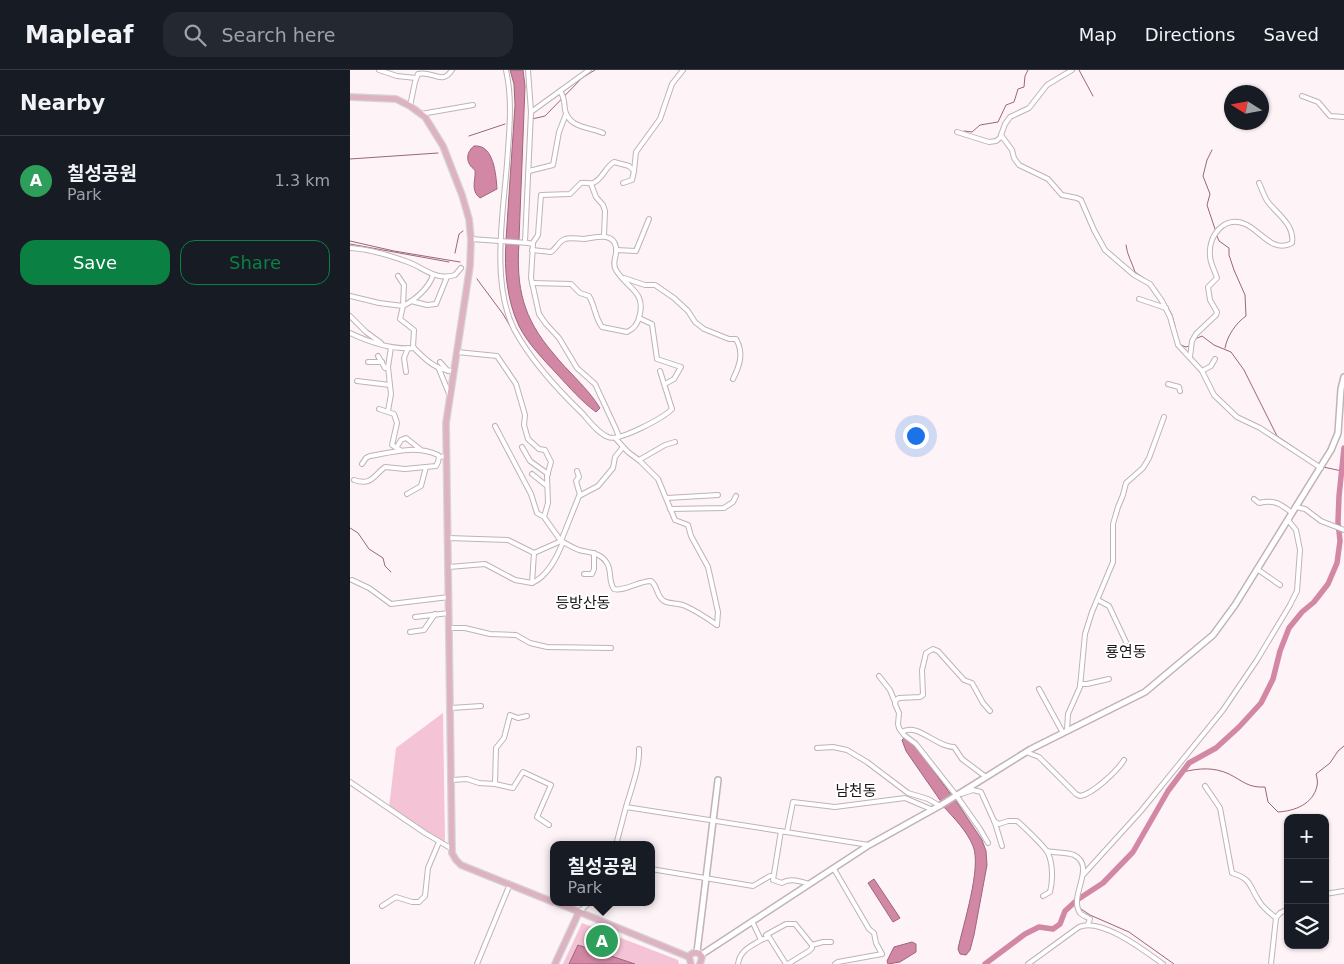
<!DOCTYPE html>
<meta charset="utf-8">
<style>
body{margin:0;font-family:"DejaVu Sans","Noto Sans KR",sans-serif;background:#242831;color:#f1f3f6}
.controls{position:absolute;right:15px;bottom:15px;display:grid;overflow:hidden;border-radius:10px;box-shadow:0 1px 4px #0004}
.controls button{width:45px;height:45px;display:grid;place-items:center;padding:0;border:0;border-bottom:1px solid #363941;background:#171b24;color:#f1f3f6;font:25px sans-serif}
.compass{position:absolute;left:874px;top:15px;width:45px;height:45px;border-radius:50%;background:#171b24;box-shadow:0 1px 4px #0004;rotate:281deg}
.you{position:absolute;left:565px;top:365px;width:18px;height:18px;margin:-12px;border:4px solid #fff;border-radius:50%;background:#1a73e8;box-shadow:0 0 0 8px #1a73e833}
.badge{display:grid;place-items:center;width:32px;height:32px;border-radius:50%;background:#0b8043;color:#fff;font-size:16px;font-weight:700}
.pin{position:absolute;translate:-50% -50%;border:2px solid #fff;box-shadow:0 1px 5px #0006}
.popup{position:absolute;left:200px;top:771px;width:105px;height:65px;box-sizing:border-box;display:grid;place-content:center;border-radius:10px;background:#171b24;filter:drop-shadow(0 1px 4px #0005);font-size:16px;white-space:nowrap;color:#9ea1a6}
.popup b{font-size:19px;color:#f1f3f6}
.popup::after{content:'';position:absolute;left:50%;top:100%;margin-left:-10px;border:10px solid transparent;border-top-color:#171b24}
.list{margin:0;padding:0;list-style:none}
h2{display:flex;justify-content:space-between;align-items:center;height:65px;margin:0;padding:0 20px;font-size:21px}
h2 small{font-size:16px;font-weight:400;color:#9ea1a6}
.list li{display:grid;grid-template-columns:32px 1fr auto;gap:15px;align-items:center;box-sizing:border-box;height:90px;padding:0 20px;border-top:1px solid #363941}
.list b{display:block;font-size:19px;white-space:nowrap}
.list p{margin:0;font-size:16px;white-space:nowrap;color:#9ea1a6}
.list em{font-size:16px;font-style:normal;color:#9ea1a6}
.actions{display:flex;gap:10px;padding:15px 20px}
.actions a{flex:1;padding:11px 0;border:1px solid #0b8043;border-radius:15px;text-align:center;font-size:18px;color:#0b8043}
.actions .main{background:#0b8043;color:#fff}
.icon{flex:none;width:28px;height:28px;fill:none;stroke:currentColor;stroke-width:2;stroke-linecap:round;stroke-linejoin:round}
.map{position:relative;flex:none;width:994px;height:894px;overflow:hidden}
header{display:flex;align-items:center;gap:30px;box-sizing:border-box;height:70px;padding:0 25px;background:#171b24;border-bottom:1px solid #363941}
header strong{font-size:24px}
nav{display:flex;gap:28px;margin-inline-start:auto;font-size:18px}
.search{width:350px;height:45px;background:#242831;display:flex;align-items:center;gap:12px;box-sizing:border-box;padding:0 18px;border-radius:15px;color:#9ea1a6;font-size:19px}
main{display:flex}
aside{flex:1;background:#171b24}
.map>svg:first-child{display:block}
</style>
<header>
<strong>Mapleaf</strong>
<div class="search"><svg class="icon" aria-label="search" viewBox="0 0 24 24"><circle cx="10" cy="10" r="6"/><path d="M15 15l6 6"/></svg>Search here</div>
<nav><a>Map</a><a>Directions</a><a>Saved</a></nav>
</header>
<main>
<aside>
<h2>Nearby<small></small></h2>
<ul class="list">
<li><span class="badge" style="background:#2e9e5b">A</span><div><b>칠성공원</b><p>Park</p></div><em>1.3 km</em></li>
</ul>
<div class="actions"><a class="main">Save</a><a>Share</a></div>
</aside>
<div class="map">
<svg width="994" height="894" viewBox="0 0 994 894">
<rect width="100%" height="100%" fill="#fef3f7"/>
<g fill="#f4c3d5">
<polygon points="93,643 95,774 39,738 46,678"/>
<polygon points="232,853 328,890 329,894 213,894"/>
</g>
<g fill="#d288a5" stroke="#9b667b">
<polygon points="160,0 173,0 175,16 169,170 156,170 165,35 164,14"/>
<path d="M 124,76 C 144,74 146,105 147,119 L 130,128 C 120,120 126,110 125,100 C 116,94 115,83 124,76 Z"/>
<path d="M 156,173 L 169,173 C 166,218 173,248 203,283 C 218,302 237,317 250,338 L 246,342 C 231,331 220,318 207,304 C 194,290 178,274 169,256 C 157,231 154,199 156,173 Z"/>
<polygon points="554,668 566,677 602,726 592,733 556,681 552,670"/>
<path d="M 604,728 L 632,770 L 636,781 L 637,795 L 624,865 L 620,880 L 616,885 L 610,884 L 608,879 C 613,855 632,797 623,776 C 617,761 604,748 593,736 Z"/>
<polygon points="524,809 550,848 543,852 518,813"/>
<polygon points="562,872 566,874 566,882 550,892 538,894 537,891 544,877"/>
<polygon points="228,875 285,894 219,894"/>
</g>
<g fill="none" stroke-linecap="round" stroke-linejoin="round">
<g stroke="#9b667b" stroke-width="1">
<polyline points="729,0 743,26"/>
<polyline points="182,49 195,46 232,8 245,0"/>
<polyline points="614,61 622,62 630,55 648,52 656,35 664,32 668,19 674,17 675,6 678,0"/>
<polyline points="119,66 155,54"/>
<polyline points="862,80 857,90 853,106 860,124 857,135 865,159"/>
<polyline points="0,89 88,83"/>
<path d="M 866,164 L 869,171 L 879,178 L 879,185 L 884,200 L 895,225 L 896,246 C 886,253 877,266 875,278"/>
<polyline points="0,171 44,181 110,192"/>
<polyline points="0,174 99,192"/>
<path d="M 776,175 C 777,185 782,192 785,202 L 801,213"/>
<polyline points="105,183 109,164 113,161"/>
<polyline points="127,209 153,244 166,266"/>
<polyline points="815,232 822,245 825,256"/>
<polyline points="845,269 852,266 864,275 881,282 894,300 927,366 970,395"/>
<polyline points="831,275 836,277 839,276"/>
<polyline points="222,335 233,347"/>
<polyline points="256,368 264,370"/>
<polyline points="973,397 992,401"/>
<polyline points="0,458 8,463 19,479 33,488 35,496 41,502"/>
<path d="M 833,702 C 849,698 864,697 879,704 C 893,711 898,718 915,717 L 918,732 L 928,742 C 945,741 963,734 967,716 C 968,712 967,708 966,704 L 980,693 L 988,681 L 994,676"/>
<polyline points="731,839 740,845 779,862 824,894"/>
</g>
<polyline stroke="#d288a5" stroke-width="5.5" points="635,894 675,864 689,857 703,859 710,854 715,841 727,830 753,813 783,782 818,721 839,693 866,678 889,657 911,633 923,609 930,581 939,558 952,542 964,532 978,514 987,493 990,471 988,452 989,426 994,378"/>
<g stroke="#bfb3b7" stroke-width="6">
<g id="minor">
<polyline points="29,0 47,6 66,8"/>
<path d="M 156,0 C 163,31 159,63 157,94 C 153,144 141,213 164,259 C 180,289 209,321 233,344 C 240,352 248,363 258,367 C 269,372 313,348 322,339 L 310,301"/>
<path d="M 210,21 C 215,28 214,32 215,40 C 219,58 239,57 253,63"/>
<polyline points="952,26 968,32 980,46 994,47"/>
<path d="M 60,36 L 65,12 L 68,4 C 82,0 92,16 102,0"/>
<polyline points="181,42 239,0"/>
<polyline points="71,44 123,35"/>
<polyline points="607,62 639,72 646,71 650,68 655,54 660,47 679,38 697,15 722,0"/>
<polyline points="651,65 662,80 664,88 669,95 698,109 712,125 727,128 731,130 744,160 755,180 784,205 800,214 812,231 820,247 828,275 852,301 864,325 887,347 910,358 971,398"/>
<polyline points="179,101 203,95 209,62 216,44"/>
<polyline points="284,101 286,82 310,49 322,14 333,0"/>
<polyline points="241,114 246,127 253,135 255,141 254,166"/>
<polyline points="121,169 178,173 183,174 181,208 189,244 196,254 209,268 227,298 245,314 266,359 269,367"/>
<polyline points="175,172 181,42 178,0"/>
<path d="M 182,174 L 188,165 L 191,125 L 220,124 L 231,113 C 235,112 239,114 243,113 C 253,109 255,97 264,92 L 279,96 L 284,101 L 282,110 L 273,113"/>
<path d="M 0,178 C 20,179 39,185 58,192 C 74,198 86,211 105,205 L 111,198"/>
<polyline points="266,180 286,181 299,149"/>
<path d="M 83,205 C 79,218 65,230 53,236 L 50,249 L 64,260 L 63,277 C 75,289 86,301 104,301"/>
<path d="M 274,208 L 295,215 L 305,215 L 324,228 L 338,241 L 345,252 L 354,259 L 379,269 L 386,269 C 394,283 390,295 383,309"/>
<path d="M 182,213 L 221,214 L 230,223 L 239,226 C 245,236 245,248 252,257 L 277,262 C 284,259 287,255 289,248 C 297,221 277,219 266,200 C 261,192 268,185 266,177 C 263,161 244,168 234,169 C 228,169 220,167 215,169 C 209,171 206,179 201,182 L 182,180"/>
<polyline points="0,226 29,233 53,236 54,215 48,206"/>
<polyline points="789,229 816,238"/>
<polyline points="61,231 77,235 86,234 97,207"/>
<polyline points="0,246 16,262 31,273"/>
<polyline points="289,248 302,254 307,289 331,297 324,309 315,314"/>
<path d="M 0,263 C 19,272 42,280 64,278"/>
<polyline points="107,282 147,286 166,314 175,345 174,355 178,369 189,379 195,380 201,392 197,406 198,433 194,447"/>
<polyline points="28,286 35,298 38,298"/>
<path d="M 840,287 L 842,271 L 846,264 L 866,245 L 867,242 L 860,230 L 858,217 L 867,208 C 865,201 860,193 860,186 C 858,166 874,145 895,154 C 910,160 923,184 942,173 C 945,155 927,144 918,132 C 914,127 912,119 909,113"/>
<polyline points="18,292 32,292"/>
<polyline points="90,292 98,301"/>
<polyline points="89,299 100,326"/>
<polyline points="852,301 861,296 865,289"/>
<polyline points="56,302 54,288 58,278"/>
<polyline points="7,311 40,315"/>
<polyline points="818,314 829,317 830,321"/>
<polyline points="29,339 44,344 47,353 42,375 50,380"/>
<polyline points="38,341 41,324 38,297 41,277"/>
<polyline points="145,356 181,424 187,443 194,447 211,471 229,426 248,416 263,398 265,387 273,377"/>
<polyline points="266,369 278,382 290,391 308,409 325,450 338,455 341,466 358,497 368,542 367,555"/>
<polyline points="48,375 51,370 56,368 70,379"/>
<polyline points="172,377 180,391 198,404"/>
<polyline points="289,390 315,375 325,372"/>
<path d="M 12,394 L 16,388 L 20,386 C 43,382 65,375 88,385 L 89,387"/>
<polyline points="227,401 229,407 226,411 230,425"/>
<polyline points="182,404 197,416"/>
<path d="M 4,410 C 22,416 23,406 35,397 L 55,399 L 86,396 L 88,392 L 89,387 L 97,386"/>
<polyline points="57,424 71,416 76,397"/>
<polyline points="317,428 368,425"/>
<path d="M 904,429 L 909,433 C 924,429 931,434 942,443"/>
<polyline points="946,437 955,439 971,451 994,460"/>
<polyline points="320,439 374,438 383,432 386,426"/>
<polyline points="98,468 158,470 184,483"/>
<path d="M 184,483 L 211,471 C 217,474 223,478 229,480 C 240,483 250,482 257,493 C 262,501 258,511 264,519 C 273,522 289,511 301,511 C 308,516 306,526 314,531 C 320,534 326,533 333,535 C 345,540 357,548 367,555"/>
<path d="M 99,497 L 135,494 L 165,510 L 182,513 C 198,506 207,487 213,472"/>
<polyline points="907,499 930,515"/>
<polyline points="234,504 242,504 244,499 244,483"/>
<polyline points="2,510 19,518 41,534 99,527"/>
<polyline points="182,513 184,483"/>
<polyline points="748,530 759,536 776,572"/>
<polyline points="65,547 99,543"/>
<polyline points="100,558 115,558 140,564 166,565 180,573 197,577 261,578"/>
<polyline points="60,562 74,560 85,544"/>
<polyline points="529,606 540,620 545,632"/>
<polyline points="730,614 737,614 759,609"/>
<polyline points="689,619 713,663"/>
<polyline points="101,638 131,636"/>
<polyline points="717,660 718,644 730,617 735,564 742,542 763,492 763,454 768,437 773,425 776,413 793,398 799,388 814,347"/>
<path d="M 552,662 C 567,652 586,677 604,677 L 612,689 L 636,707"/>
<polyline points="467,678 483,677 497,680 517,692 558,723 578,729 590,736"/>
<path d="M 676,682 L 689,687 L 726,724 L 730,726 C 743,724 767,701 774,690"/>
<polyline points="102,710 117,709 129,713 145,714 163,718 173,702 201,715 187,747 199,755"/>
<polyline points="0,712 75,763 102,779"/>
<polyline points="145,714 146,678 154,668 160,645 168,648 177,646"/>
<path d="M 855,716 L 870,738 L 882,803 C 902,809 899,816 909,831 C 913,838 920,843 926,848 L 921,894"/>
<polyline points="611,724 623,720 631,722 645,753 652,776"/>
<path d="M 276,737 C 281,719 290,697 289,679"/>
<path d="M 644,751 L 649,754 L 658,751 L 667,751 C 673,756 695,777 698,783 C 703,794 703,811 700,822 L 693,826"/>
<path d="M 431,761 L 423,810 L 432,813 C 440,808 450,811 459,814"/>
<polyline points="437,762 443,732 485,737 555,728 583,740"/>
<polyline points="638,773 630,759 606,725 566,674 554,665 549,658 548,654 549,643 545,634 546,630 549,628 570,627 573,625 572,600 576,583 583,579 588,581 614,610 622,613 633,633 640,641"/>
<polyline points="266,775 276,737 519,775"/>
<path d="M 697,781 C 705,783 717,782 724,785 C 747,797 718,825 730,843 C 733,846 737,847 740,849 L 738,854"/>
<polyline points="301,799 403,816 420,806 423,806"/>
<polyline points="484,799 519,859 524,863 526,873 532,884 488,892 485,894"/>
<polyline points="733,805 791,741 873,640 907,590 940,535 947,521 950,480 946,460 938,450"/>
<polyline points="975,824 994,821"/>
<polyline points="32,836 46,827 62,832 69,832 75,826 78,798 89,772"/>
<polyline points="229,842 240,832"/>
<polyline points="926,848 930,843 938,839"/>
<polyline points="402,851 411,870 419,867 436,894"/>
<polyline points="419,867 416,865 436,854 445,854 462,875"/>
<polyline points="127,894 160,814"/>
<path d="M 388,894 C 390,880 400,877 411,870"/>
<polyline points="438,894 459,881 462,878 462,875 473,872 481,872"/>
<path d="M 678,894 L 729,857 C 751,847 795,881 813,894"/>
</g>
</g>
<g stroke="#bfb3b7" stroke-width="8">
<g id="secondary">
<polyline points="347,882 368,710"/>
<polyline points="351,885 519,775 591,735 681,679 795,622 863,565 885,535 981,380 988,363 991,319 994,307"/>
</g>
</g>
<g stroke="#d6d5d5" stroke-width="8">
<g id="primary">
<polyline points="0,27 46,29 60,36 75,47 93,76 112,125 119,149 121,169 120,196 96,353 102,783 106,790 111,795 203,832"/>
<polyline points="205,832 339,887"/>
<polyline points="205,894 229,842"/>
<path d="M 341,894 L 339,887 C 342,881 349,881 352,887 L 350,894"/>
</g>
</g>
<use href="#minor" stroke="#fff" stroke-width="4"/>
<use href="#secondary" stroke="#fff" stroke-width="5"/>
<use href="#primary" stroke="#ddb2c3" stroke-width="5.5"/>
</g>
<g text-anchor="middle" stroke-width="4" stroke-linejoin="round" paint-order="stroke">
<g font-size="15" fill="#1b1618" stroke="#fff">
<text x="233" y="538">등방산동</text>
<text x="776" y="587">룡연동</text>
<text x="506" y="726">남천동</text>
</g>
</g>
</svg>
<div class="controls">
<button>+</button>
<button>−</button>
<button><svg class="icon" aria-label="layers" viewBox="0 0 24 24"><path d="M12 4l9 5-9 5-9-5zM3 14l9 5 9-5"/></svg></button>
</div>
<svg class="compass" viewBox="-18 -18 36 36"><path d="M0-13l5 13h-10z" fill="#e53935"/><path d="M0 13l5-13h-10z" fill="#9ea1a6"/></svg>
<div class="you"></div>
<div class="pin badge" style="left:252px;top:871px;background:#2e9e5b">A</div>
<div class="popup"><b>칠성공원</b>Park</div>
</div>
</main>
